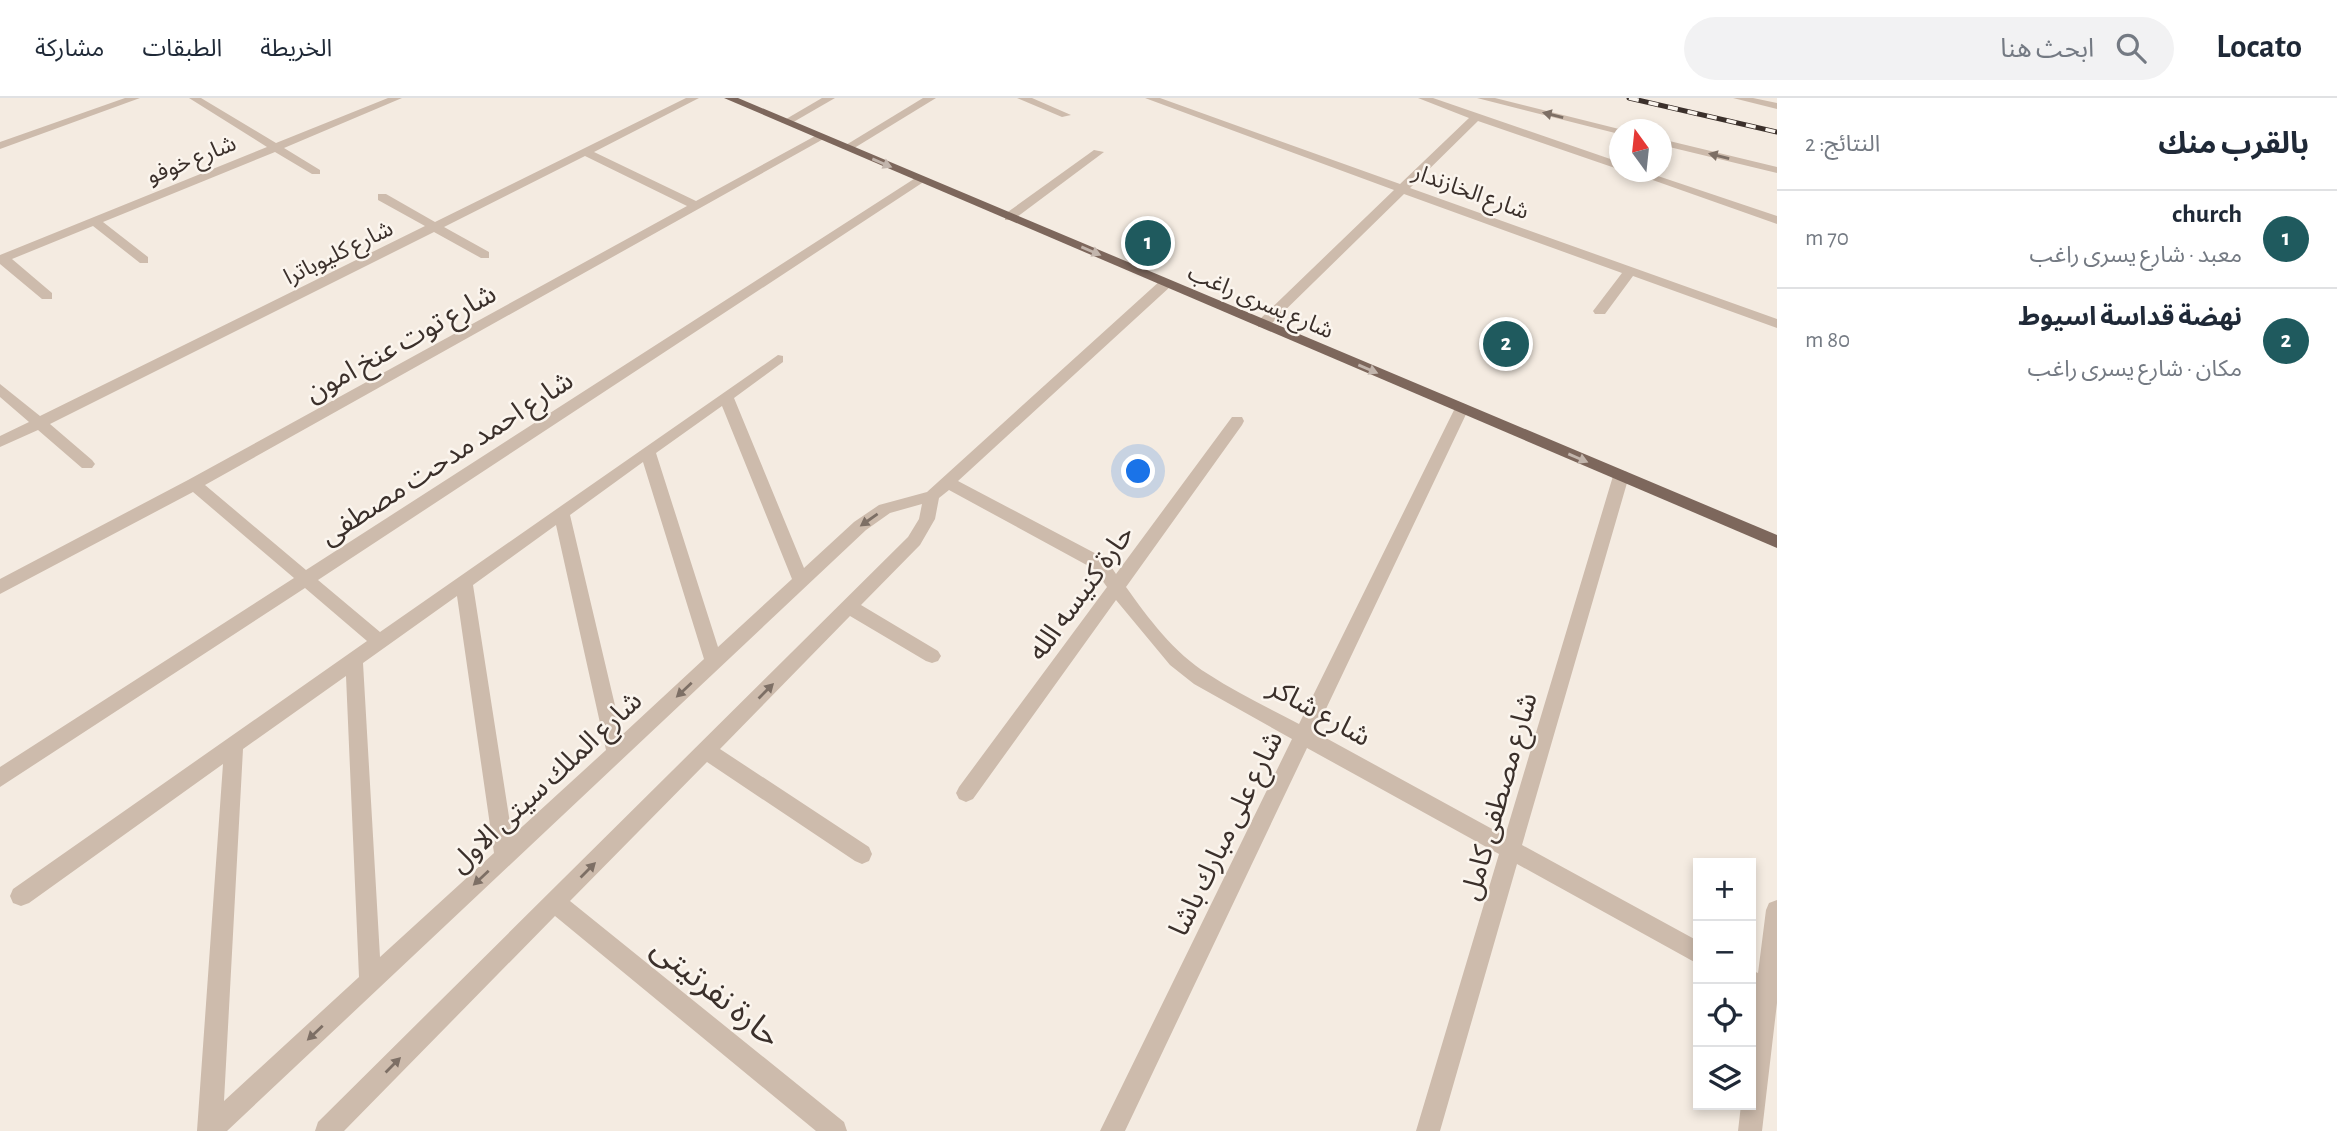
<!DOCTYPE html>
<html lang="ar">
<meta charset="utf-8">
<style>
body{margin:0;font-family:"Alegreya Sans","Noto Sans Arabic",sans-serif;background:#f2f2f3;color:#1f2937;direction:rtl}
.controls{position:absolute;right:21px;bottom:21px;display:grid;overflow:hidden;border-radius:0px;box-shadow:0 4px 10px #0003}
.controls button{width:63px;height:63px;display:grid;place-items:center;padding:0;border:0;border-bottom:2px solid #e0e1e3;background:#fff;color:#1f2937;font:35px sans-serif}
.compass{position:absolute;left:1609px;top:21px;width:63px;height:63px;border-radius:50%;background:#fff;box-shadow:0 4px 10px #0003;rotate:345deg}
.you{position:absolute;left:1139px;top:374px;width:24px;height:24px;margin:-18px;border:5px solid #fff;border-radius:50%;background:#1a73e8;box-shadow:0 0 0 10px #1a73e833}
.badge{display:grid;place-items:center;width:46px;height:46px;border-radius:50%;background:#1f5a5e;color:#fff;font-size:23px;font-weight:700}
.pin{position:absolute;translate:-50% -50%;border:4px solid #fff;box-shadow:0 2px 7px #0006}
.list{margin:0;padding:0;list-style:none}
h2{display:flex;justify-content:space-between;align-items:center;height:91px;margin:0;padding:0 28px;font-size:30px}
h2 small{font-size:23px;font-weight:400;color:#747a83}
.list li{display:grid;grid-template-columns:46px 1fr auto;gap:21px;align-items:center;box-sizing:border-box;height:98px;padding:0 28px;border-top:2px solid #e0e1e3}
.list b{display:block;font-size:26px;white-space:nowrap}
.list p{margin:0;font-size:23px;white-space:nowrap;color:#747a83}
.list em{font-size:23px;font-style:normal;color:#747a83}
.icon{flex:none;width:38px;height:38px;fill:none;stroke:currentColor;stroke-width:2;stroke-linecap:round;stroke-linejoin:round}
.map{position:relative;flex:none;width:1777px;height:1033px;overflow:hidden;direction:ltr}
header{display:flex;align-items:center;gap:42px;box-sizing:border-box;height:98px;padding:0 35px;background:#fff;border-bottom:2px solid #e0e1e3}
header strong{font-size:33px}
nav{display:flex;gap:38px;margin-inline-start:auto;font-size:24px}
.search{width:490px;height:63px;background:#f2f2f3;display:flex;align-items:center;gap:18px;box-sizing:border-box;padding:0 24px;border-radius:38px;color:#747a83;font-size:26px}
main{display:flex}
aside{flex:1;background:#fff}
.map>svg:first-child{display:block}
</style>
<header>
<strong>Locato</strong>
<div class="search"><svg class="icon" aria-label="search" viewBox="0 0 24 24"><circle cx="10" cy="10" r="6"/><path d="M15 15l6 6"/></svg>ابحث هنا</div>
<nav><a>الخريطة</a><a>الطبقات</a><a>مشاركة</a></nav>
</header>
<main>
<aside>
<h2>بالقرب منك<small>النتائج: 2</small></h2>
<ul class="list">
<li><span class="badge">1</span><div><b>church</b><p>معبد · شارع يسرى راغب</p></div><em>70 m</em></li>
<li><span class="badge">2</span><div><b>نهضة قداسة اسيوط</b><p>مكان · شارع يسرى راغب</p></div><em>80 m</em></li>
</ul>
</aside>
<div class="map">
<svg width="1777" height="1033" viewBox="0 0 1777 1033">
<rect width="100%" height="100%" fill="#f4ebe1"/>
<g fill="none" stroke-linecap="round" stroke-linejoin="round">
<g fill="#cdbbac" fill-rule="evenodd">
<polygon points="125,0 140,0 0,51 0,44"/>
<polygon points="189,0 201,0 276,45 388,0 402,0 284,50 320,72 320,76 312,76 275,54 103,124 148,159 148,165 140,165 93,128 12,161 52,195 52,201 42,201 0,166 0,157 267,49"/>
<path d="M 686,0 L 699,0 L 594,54 L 696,103 L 817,37 L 827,39 L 205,387 L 306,472 L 917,79 L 925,79 L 925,83 L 318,482 L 380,534 L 778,257 L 783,258 L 783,264 L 734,300 L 804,470 L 854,424 L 879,407 L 927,394 L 1161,182 L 1171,182 L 1171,188 L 958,383 L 1106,461 L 1116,476 L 1232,319 L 1242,319 L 1244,323 L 1242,327 L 1126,489 C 1148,520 1174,555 1208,576 C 1237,595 1269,610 1299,626 L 1455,310 L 1462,305 L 1467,307 L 1469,310 L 1315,634 L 1505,738 L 1613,378 L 1621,372 L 1627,374 L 1629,378 L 1522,747 L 1698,843 L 1698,866 L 1517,766 L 1440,1033 L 1416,1033 L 1499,756 L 1307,650 L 1125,1033 L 1100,1033 L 1292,641 L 1194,586 L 1170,567 L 1116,502 L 973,701 L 966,704 L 959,701 L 956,695 L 959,689 L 1107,489 L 1094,471 L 949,392 L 939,400 L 935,421 L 920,447 L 861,507 L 938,553 L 941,558 L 938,563 L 932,565 L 926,563 L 850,518 L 720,651 L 869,749 L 872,756 L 869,763 L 862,766 L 855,763 L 707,664 L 570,803 L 844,1024 L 847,1033 L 816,1033 L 555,818 L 344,1033 L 315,1033 L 318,1024 L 908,439 L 919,421 L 922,406 L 890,415 L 866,432 L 227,1033 L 197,1033 L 223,666 L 29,805 L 21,808 L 13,805 L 10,798 L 13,791 L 367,543 L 305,490 L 0,689 L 0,669 L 294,480 L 193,394 L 0,496 L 0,481 L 188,382 L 687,108 L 585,58 L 444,129 L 489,154 L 489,160 L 481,160 L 434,134 L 50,326 L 92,362 L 95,366 L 92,370 L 82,370 L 38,332 L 0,349 L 0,338 L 29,324 L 0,299 L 0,286 L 40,318 L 425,128 L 378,102 L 378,96 L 386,96 L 435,124 ZM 722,308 L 792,481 L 718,549 L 656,355 ZM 643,364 L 704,561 L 622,637 L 570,417 ZM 556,427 L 606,652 L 512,738 L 473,487 ZM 457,498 L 494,755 L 380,859 L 363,565 ZM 346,578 L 359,879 L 224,1003 L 243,651 Z"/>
<polygon points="822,0 835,0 790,26 781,24"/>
<polygon points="923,0 936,0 851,52 841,50"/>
<polygon points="1017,0 1032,0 1071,17 1062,19"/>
<polygon points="1145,0 1160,0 1400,86 1469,20 1418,0 1433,0 1619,64 1619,71 1615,70 1478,23 1410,90 1777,221 1777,230 1633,178 1605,216 1595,216 1593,213 1622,175 1404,96 1268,229 1258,229 1258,223 1394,92"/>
<polygon points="1477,0 1495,0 1623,32 1619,32 1619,36"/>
<polygon points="1733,0 1753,0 1777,5 1777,11"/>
<polygon points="1661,41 1777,69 1777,75 1661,47"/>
<polygon points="1094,52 1104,54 1013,122 1005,122 1005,116"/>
<polygon points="1630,74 1646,74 1777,118 1777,126"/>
<polygon points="1777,802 1777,905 1762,1033 1738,1033 1741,1007 1751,1007 1751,932 1755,898 1751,895 1751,872 1758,875 1766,812 1769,805"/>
</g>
<polygon fill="#7d675c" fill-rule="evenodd" points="724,0 738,0 1777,437 1777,450"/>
<g stroke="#3b302b" stroke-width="5">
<polyline id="rail" points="1629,0 1777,34"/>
</g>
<use href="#rail" stroke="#fbf5ee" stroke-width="3.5" stroke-dasharray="10" stroke-linecap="butt"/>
</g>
<defs><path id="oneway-solid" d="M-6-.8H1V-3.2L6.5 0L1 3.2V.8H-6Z" transform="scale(1.75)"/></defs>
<g fill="#7d6f65">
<use href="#oneway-solid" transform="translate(1553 17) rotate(-166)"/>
<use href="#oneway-solid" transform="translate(1719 58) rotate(-166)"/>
<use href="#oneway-solid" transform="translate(869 422) rotate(145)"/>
<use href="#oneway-solid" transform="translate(684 592) rotate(137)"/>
<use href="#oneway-solid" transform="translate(766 593) rotate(-45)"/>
<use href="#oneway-solid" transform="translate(588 772) rotate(-45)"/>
<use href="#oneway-solid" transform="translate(481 780) rotate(137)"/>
<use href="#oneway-solid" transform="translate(315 935) rotate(137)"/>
<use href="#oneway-solid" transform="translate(393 967) rotate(-45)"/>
</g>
<g fill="#c2b5ac">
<use href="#oneway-solid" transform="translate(882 65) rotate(23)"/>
<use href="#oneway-solid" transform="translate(1091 153) rotate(23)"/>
<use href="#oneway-solid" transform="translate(1368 271) rotate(23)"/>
<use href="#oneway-solid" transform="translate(1578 360) rotate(23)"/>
</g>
<g text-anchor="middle" stroke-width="5" stroke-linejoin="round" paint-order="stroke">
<g font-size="23" fill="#3b302b" stroke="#fbf5ee">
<text transform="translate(191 61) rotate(-22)" y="8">شارع خوفو</text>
<text transform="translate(1471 93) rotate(20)" y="8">شارع الخازندار</text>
<text transform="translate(338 154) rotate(-26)" y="8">شارع كليوباترا</text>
<text transform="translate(1261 203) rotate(23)" y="8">شارع يسرى راغب</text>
</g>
<g font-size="28" fill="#3b302b" stroke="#fbf5ee">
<text transform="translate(400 244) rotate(-29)" y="10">شارع توت عنخ امون</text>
<text transform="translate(446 359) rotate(-33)" y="10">شارع احمد مدحت مصطفى</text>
<text transform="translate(1080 494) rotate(-54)" y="10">حارة كنيسه الله</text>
<text transform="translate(1320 613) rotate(29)" y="10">شارع شاكر</text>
<text transform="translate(545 683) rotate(-43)" y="10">شارع الملك سيتى الاول</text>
<text transform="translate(1498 698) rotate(-74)" y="10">شارع مصطفى كامل</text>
<text transform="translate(1225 735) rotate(-64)" y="10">شارع على مبارك باشا</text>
</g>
<g font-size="33" fill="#3b302b" stroke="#fbf5ee">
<text transform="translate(717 893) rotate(39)" y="12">حارة نفرتيتى</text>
</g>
</g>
</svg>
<div class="controls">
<button>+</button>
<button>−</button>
<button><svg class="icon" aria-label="locate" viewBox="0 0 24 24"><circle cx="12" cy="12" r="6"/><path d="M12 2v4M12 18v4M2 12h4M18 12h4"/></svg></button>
<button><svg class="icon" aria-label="layers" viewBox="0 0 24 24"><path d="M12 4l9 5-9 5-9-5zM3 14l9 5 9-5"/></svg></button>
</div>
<svg class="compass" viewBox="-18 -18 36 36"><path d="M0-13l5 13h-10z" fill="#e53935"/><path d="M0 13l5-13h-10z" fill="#747a83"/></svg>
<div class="you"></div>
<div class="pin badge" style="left:1148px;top:145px">1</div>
<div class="pin badge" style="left:1506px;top:246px">2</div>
</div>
</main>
